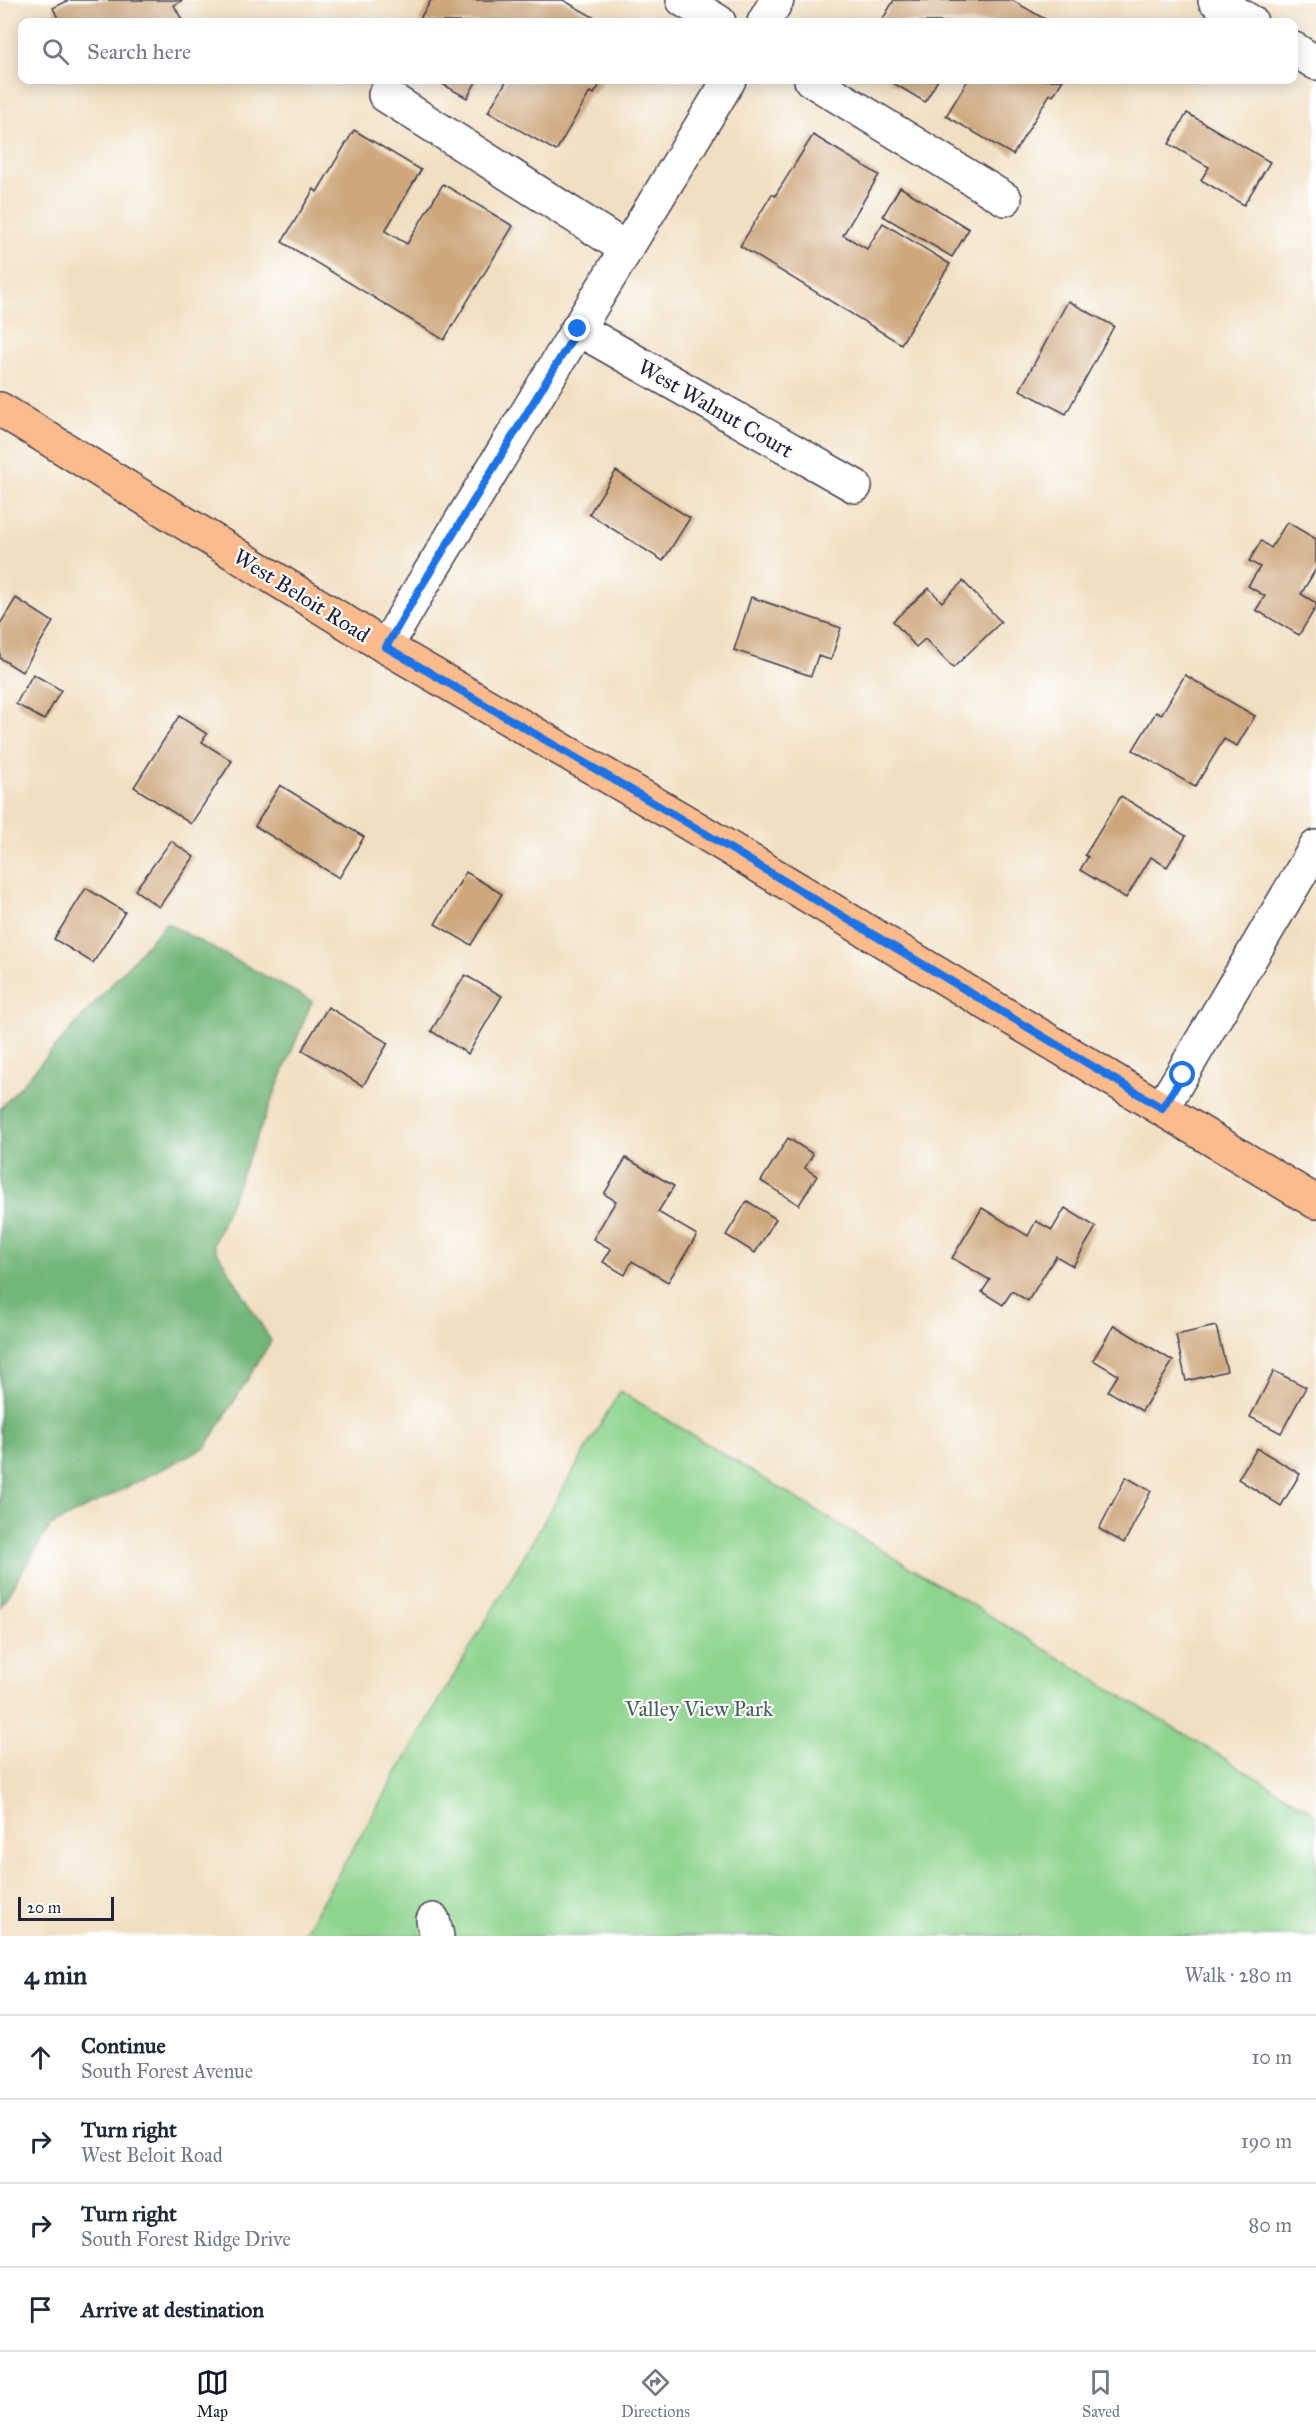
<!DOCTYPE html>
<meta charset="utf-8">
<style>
body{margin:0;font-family:"IM FELL Great Primer",serif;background:#f6f6f7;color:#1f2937}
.scale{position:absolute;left:18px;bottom:15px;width:96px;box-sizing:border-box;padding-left:6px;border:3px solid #22223b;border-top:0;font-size:16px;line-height:21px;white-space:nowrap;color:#22223b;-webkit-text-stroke:4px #fff;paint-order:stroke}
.stop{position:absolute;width:18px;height:18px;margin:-14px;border:4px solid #1a73e8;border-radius:50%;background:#fff}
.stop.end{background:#1a73e8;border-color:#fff;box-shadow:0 2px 6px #0008}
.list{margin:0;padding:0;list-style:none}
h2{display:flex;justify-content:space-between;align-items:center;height:78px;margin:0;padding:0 24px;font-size:26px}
h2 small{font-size:20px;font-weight:400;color:#747a83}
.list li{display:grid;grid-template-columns:39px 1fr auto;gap:18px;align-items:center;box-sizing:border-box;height:84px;padding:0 24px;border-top:2px solid #e0e1e3}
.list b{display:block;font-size:22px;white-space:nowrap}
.list p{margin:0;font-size:20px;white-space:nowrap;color:#747a83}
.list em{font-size:20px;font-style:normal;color:#747a83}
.icon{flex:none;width:33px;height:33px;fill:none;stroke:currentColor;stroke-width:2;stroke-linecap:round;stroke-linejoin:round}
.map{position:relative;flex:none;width:1316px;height:1936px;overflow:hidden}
.search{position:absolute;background:#fff;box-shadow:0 3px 15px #0003;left:18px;right:18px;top:18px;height:66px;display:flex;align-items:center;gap:15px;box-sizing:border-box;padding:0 21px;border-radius:12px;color:#747a83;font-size:22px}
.sheet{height:414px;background:#fff}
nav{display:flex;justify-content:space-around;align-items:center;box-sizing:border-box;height:84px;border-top:2px solid #e0e1e3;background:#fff;font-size:16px;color:#747a83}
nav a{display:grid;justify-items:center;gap:3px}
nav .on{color:#111827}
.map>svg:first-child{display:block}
</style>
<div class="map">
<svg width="1316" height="1936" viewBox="0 0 1316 1936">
<rect width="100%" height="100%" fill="#fff"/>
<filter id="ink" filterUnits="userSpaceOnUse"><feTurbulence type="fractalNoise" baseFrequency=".0167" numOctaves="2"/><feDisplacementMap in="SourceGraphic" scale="12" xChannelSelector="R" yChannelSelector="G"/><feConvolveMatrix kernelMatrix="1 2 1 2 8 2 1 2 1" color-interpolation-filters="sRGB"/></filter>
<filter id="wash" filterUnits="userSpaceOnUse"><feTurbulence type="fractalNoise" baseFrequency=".008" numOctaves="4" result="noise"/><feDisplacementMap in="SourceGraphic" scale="24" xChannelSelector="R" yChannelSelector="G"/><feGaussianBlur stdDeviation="1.35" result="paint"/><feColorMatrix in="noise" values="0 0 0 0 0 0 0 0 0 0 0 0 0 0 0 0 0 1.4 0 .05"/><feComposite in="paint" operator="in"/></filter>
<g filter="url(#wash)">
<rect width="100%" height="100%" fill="#f1dfc1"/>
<polygon fill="#8ed48e" stroke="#587b64" stroke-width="1.5" points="620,1391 1316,1814 1316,1936 302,1936"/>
<polygon fill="#72b679" stroke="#4a6c5a" stroke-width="1.5" points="166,923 312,1001 213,1245 271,1341 206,1447 50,1526 0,1607 0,1109"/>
<g id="blocks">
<g fill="#cea77d">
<polygon points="69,0 183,0 174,5 183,22 60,22 53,8"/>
<polygon points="431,0 563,0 602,22 418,22"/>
<polygon points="894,0 1012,0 1050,22 881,22"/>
<polygon points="435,80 477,80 467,98"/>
<polygon points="507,80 603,80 594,94 590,92 556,151 488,112"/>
<polygon points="888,80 938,80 925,102"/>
<polygon points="968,80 1063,80 1053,96 1050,94 1013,155 946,116"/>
<polygon points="1187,113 1270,162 1244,205 1201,180 1209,167 1169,144"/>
<polygon points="354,130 421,170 385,231 407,244 443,184 513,226 444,340 282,242 314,189 317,192"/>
<polygon points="813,135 879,175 843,235 867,249 883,223 950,264 901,344 740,246 772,194 775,196"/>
<polygon points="900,187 969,229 952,257 883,216"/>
<polygon points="1068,301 1114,326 1066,414 1020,390"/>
<polygon points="616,471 690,518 663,561 589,514"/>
<polygon points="1287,522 1316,539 1316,569 1301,594 1316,603 1316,607 1299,635 1256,610 1265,596 1248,586 1260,567 1249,561 1261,541 1271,548"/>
<polygon points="963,581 1001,622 953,668 925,639 916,647 893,621 929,588 942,602"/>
<polygon points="751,597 841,628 831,660 818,656 811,676 734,650"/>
<polygon points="16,598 53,622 22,672 0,658 0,624"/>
<polygon points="33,674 61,690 44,720 16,704"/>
<polygon points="1185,675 1255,716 1237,746 1224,739 1195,787 1133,750 1156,712 1161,715"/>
<polygon points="179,716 207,734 202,742 232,761 191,824 134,787"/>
<polygon points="280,785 364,837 339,878 255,826"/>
<polygon points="1121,796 1186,836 1167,867 1151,857 1126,898 1080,870 1088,857 1085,855"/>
<polygon points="171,841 194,857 159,907 135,890"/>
<polygon points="466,872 502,894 471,945 435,924"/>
<polygon points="86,888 125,912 93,963 54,939"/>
<polygon points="465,975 502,996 468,1054 431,1031"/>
<polygon points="328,1007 388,1043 363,1086 302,1050"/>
<polygon points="788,1138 813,1154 805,1168 817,1176 799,1205 761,1181"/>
<polygon points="626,1158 674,1186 658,1212 697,1235 668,1282 632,1261 625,1275 603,1262 611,1249 593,1239 616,1201 604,1194"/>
<polygon points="747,1201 776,1219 755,1253 726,1235"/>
<polygon points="982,1208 1028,1236 1036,1221 1052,1230 1065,1208 1096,1227 1073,1266 1056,1256 1028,1301 1012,1291 1003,1305 982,1292 990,1280 952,1258"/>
<polygon points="1114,1325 1173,1361 1142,1411 1108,1391 1118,1375 1093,1360"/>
<polygon points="1216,1326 1227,1371 1186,1381 1176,1335"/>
<polygon points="1274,1371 1306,1387 1281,1433 1250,1417"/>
<polygon points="1257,1448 1300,1474 1281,1506 1238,1479"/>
<polygon points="1126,1477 1151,1491 1124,1543 1099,1529"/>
</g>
</g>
</g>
<g filter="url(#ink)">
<use href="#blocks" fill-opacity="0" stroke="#413e4f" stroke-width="1.5"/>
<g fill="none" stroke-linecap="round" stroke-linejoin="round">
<g stroke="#413e4f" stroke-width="36">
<g id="minor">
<polyline points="683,0 719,22"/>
<polyline points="1215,0 1251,22"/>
<polyline points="764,22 777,0"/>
<polyline points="1294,49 1316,63"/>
<polyline points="811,80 1005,199"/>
<polyline points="385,95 625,248"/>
<polyline points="578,329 855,486"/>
<polyline points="386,647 418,592 729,80"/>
<polyline points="1162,1108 1316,847"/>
<polyline points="433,1920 437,1936"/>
</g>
</g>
<g stroke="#413e4f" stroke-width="36">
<polyline id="major" points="0,409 386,647 681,819 1316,1202"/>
</g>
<use href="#minor" stroke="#fff" stroke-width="33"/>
<use href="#major" stroke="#fbbb8c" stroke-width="33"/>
</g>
</g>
<g fill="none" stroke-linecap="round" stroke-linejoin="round" filter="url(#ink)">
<polyline stroke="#1a73e8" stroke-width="8" points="578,329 418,592 386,647 681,819 1162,1108 1183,1075"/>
</g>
<g text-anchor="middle" stroke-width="4.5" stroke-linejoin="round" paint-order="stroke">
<g font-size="22" fill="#22223b" stroke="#fff">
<text transform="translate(716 408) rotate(30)" y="8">West Walnut Court</text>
<text transform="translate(302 595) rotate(32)" y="8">West Beloit Road</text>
</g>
<g font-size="22" fill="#486058" stroke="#fff">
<text x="699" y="1716">Valley View Park</text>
</g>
</g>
</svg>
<div class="scale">20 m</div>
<div class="stop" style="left:1183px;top:1075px"></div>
<div class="stop end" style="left:578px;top:329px"></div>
<div class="search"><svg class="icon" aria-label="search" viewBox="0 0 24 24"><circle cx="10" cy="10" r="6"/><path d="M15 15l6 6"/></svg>Search here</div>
</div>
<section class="sheet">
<h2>4 min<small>Walk · 280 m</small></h2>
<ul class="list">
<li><svg class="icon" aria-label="ahead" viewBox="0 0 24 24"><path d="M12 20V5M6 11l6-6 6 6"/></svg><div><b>Continue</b><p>South Forest Avenue</p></div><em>10 m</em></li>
<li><svg class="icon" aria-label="right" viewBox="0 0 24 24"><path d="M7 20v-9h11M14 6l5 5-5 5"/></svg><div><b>Turn right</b><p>West Beloit Road</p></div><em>190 m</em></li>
<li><svg class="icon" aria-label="right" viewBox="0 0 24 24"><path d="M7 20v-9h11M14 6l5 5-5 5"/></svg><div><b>Turn right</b><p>South Forest Ridge Drive</p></div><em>80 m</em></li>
<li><svg class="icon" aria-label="arrive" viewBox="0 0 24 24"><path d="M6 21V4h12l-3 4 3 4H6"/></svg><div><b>Arrive at destination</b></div></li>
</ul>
</section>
<nav>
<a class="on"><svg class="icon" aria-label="map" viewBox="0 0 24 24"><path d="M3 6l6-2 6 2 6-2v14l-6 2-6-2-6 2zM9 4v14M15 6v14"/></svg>Map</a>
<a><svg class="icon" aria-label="directions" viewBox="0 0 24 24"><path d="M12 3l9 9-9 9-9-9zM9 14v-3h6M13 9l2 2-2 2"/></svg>Directions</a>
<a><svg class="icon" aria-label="saved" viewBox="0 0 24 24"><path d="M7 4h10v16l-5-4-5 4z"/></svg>Saved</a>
</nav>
